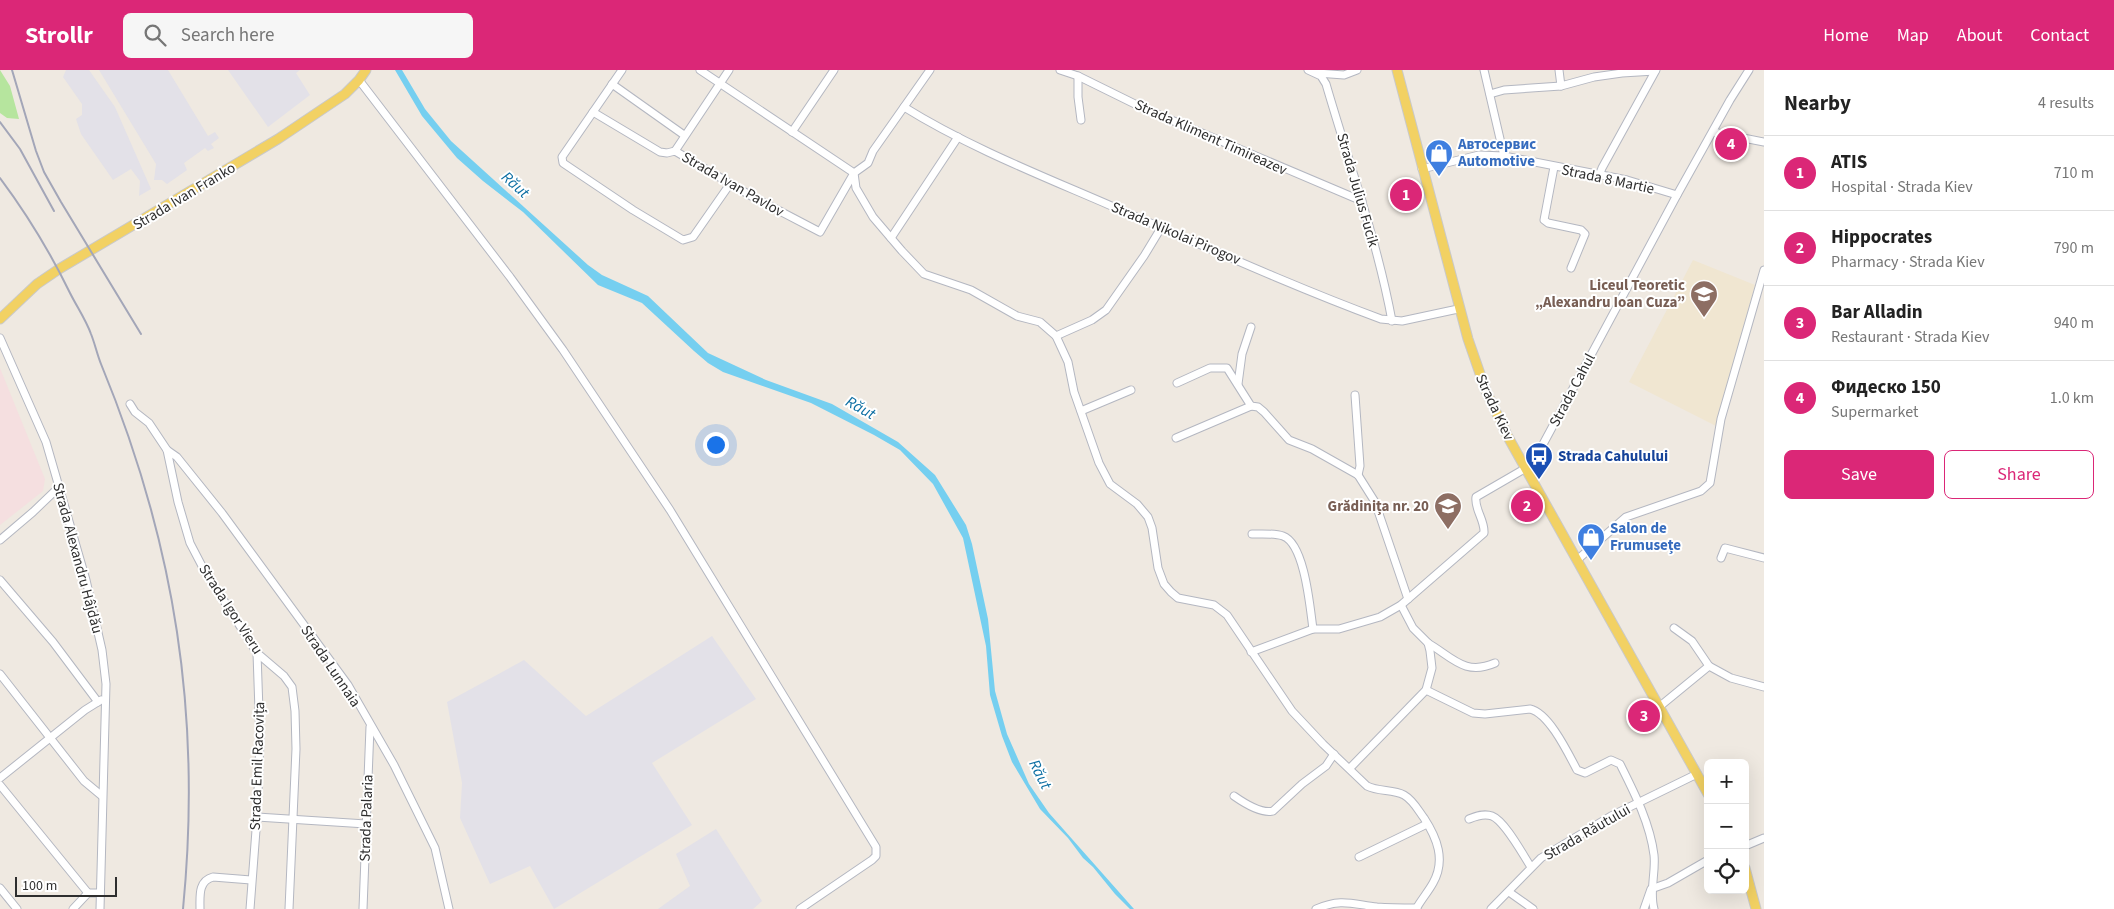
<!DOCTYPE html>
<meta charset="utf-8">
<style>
body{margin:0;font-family:"Source Sans 3",sans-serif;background:#f6f6f6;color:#222}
.controls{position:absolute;right:15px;bottom:15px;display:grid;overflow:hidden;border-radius:8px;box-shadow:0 5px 20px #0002}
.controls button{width:45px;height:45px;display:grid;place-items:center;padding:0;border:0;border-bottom:1px solid #e0e0e0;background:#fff;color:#222;font:25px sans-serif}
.scale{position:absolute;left:15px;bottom:12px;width:102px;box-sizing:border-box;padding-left:5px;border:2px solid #2e2e2e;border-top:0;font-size:14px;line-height:18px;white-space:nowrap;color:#2e2e2e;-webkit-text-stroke:4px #fff;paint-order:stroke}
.you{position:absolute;left:715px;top:374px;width:18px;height:18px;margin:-12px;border:4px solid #fff;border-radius:50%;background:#1a73e8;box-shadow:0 0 0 8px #1a73e833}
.badge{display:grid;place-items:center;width:32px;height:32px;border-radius:50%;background:#db2777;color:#fff;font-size:16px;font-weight:700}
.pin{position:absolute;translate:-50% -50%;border:2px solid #fff;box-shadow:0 1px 5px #0006}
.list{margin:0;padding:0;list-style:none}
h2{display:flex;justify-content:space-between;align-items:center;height:65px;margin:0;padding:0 20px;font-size:21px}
h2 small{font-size:16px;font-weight:400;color:#767676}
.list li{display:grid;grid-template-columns:32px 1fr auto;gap:15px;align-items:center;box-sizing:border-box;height:75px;padding:0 20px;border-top:1px solid #e0e0e0}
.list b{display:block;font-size:19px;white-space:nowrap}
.list p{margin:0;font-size:16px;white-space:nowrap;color:#767676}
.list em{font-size:16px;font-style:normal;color:#767676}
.actions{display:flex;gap:10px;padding:15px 20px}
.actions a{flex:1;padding:11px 0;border:1px solid #db2777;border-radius:8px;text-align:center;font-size:18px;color:#db2777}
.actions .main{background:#db2777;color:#fff}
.icon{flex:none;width:28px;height:28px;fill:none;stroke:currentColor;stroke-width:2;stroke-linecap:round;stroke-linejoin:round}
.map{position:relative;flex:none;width:1764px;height:839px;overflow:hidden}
header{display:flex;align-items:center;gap:30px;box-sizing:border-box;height:70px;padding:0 25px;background:#db2777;color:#fff}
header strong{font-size:24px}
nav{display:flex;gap:28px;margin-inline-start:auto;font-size:18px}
.search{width:350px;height:45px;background:#f6f6f6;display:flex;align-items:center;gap:12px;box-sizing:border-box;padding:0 18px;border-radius:8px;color:#767676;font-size:19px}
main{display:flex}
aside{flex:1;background:#fff}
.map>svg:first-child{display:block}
</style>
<header>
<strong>Strollr</strong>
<div class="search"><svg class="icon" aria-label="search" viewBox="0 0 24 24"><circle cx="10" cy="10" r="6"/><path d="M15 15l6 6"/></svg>Search here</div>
<nav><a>Home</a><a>Map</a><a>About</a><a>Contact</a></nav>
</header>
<main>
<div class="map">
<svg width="1764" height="839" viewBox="0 0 1764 839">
<rect width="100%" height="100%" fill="#efe9e1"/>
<g fill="#e3e1e8">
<polygon points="66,0 89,0 115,37 151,119 139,126 140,111 131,99 113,110 81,64 76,49 82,45 82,34 63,7"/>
<polygon points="99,0 168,0 208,66 215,62 219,68 211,74 214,78 208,81 205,78 184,93 187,100 167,114 162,110 154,110 156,94"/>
<polygon points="228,0 300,0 296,3 310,25 268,57"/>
<polygon points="712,566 756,629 652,693 692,755 554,839 530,796 490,814 460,748 462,713 447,632 524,590 586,646"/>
<polygon points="716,759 762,831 753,839 658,839 690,816 676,784"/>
</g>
<polygon fill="#f0e6d1" points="1693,190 1755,215 1716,356 1629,312"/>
<polygon fill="#f5dfe0" points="0,298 45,409 43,421 0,455"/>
<polygon fill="#b6e59e" points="0,0 10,16 19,49 7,48 0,43"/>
<polygon fill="#75cff0" points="395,0 402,0 425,39 451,71 588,195 602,205 648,226 708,283 766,310 832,334 898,372 935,405 966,455 972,474 988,549 995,621 1007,664 1029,714 1049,743 1134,839 1130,839 1115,824 1093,797 1083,788 1068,768 1040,739 1012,692 1002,666 990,625 986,576 963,468 933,414 900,380 874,365 811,333 723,302 708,293 694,281 642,233 598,215 523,142 483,111 457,88 422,46"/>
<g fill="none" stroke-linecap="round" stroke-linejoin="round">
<g stroke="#b4b7c1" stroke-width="9">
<g id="minor">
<polyline points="622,0 562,87 563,93 633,140 683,170 693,167 730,114"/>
<path d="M 700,0 L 854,103 L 856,118 L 873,147 L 902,181 L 924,204 L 971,220 L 1017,246 L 1040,252 L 1056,266 L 1068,292 L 1074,322 L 1099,393 L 1110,414 L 1137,434 L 1148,447 L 1152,458 L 1158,498 L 1164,514 L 1171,522 L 1178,528 L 1214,535 L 1227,545 L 1292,641 L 1323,674 L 1367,716 C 1379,722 1393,719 1404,725 C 1413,730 1418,740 1424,748 C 1437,768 1446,790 1433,813 C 1428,822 1421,830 1416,839"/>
<polyline points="1060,0 1078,6 1143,38 1362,131"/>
<path d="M 1308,0 L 1321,6 L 1326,14 C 1349,93 1377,170 1392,251"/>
<polyline points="1484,0 1504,86"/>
<polyline points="1559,0 1561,16"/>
<polyline points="1317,3 1344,5 1357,0"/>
<polyline points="1078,6 1078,27 1081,50"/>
<polyline points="359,10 510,207 563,280 670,440 876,777 876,786 872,790 800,839"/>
<polyline points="612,14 684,65"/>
<polyline points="1490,24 1504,20 1561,16 1594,7 1622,3 1655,1"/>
<path d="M 904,37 C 970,78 1045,107 1116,138 C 1204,176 1292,216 1381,249 L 1402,251 L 1458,239"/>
<polyline points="593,42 660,82 667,83 675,81 753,127 820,162 854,103 868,93 873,81 930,0"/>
<polyline points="792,62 834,0"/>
<polyline points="1713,62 1764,72"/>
<polyline points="675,81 729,0"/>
<polyline points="1554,97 1544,150 1548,153 1581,160 1585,164 1571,198"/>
<polyline points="1422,99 1479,85 1504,86 1627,110 1677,125"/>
<polyline points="1599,106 1602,98 1656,0"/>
<polyline points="891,168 958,67"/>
<polyline points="1056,266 1092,250 1106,240 1144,186 1161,158"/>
<polyline points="0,268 46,372 86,510 102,580 106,614 100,839"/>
<polyline points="1177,313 1210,298 1227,298 1251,336 1258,337 1264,342 1289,370 1312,379 1358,405 1375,432 1408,529"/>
<polyline points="1238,314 1242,284 1251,257"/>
<polyline points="1355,325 1360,396 1358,405"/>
<polyline points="130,334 135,342 149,353 167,380 178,432 190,473 202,496 257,583 284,606 292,617 295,641 296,679 289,839"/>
<polyline points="1081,341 1131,320"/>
<polyline points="1176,368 1251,336"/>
<polyline points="167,380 177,387 222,443 348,615 394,695 435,778 449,839"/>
<path d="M 1252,464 C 1262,464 1274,463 1283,466 C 1305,474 1310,538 1313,559"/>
<polyline points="0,470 33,442 58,418"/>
<polyline points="1721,488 1725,478 1764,488"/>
<polyline points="1577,490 1626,447 1701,421 1710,413 1721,349 1764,200"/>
<polyline points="0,510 53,572 98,632"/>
<polyline points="1674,558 1692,571 1709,596"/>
<path d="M 1428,573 C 1453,588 1465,606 1495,593"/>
<path d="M 1251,582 L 1313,559 L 1339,559 L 1380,547 L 1401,535 L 1484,463 C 1485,450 1474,439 1476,427 L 1526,398 L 1541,378 L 1677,125 L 1730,30 L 1749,0"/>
<polyline points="0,604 84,711 102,726"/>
<path d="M 1426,620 L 1473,643 L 1485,644 L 1530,639 C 1549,643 1568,683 1577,700 L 1585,703 L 1611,690 L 1620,694 C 1634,722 1650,753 1654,785 C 1656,803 1649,821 1654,839"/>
<polyline points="1659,637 1709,596 1731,608 1764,617"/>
<polyline points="1350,698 1426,620 1432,598 1430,581 1428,573 1413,558 1401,535"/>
<polyline points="0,708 85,640 101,630"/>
<polyline points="0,715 88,823"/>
<path d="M 1234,726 C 1244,733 1261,744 1273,741 L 1302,714 L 1326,696 L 1334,684"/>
<polyline points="257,747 366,754"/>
<path d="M 1469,749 C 1476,746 1484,743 1492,746 C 1505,751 1523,785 1531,797"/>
<polyline points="1745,776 1764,768"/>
<polyline points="1359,787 1427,754"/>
<polyline points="0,818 17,839"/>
<polyline points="1509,822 1533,839"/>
<polyline points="73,839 88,823 100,823"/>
<path d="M 200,839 C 200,826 198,811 213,807 L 251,810"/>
<polyline points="250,839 257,747 260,670 257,583"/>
<polyline points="363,839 370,657"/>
<path d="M 1316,839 C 1341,828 1352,834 1377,837 C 1390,838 1403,838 1417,838"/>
<polyline points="1491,839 1541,788 1611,746 1697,704"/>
<polyline points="1644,839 1651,819 1668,813 1708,790"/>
</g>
</g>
<g stroke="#c9c9c9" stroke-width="11">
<g id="major">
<polyline points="1397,0 1468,269 1486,321 1508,367 1708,724"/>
<polyline points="0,249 37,214 59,199 278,69 345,24 359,10 366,0"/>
<polyline points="1745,798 1756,839"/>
</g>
</g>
<use href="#minor" stroke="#fff" stroke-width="7"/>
<use href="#major" stroke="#f2d163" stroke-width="9"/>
<g stroke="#a3a6b8" stroke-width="2">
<polyline points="12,0 36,81 44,102 61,132 141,264"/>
<polyline points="0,52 20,79 54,141"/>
<path d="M 0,108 C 27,144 50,182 70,223 C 77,237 86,250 91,264 C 95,274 97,284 101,294 C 175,473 202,646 183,839"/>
</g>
</g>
<defs>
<g id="shop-pin" transform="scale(1.4375)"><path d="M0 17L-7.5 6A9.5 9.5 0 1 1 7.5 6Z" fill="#3f7fe0" stroke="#fff"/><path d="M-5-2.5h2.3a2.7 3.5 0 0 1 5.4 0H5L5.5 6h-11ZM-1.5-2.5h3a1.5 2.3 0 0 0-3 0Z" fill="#fff"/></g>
<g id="school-pin" transform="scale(1.4375)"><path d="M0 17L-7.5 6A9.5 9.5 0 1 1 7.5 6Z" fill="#8d6e63" stroke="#fff"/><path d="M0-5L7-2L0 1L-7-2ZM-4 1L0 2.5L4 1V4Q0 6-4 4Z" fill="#fff"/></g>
<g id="bus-pin" transform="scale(1.4375)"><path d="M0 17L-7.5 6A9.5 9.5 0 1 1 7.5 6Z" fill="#1a4fb4" stroke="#fff"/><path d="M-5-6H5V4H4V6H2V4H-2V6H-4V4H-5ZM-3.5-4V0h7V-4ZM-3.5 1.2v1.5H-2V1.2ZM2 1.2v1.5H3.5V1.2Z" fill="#fff"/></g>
</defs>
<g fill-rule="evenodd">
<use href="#shop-pin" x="1439" y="83"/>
<use href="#school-pin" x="1704" y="224"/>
<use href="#bus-pin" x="1539" y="386"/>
<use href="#school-pin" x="1448" y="436"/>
<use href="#shop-pin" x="1591" y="467"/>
</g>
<g text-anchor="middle" stroke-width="4" stroke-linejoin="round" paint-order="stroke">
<g font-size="15" fill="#2e2e2e" stroke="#fff">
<text transform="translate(1211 67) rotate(24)" y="5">Strada Kliment Timireazev</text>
<text transform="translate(1608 109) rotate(12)" y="5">Strada 8 Martie</text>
<text transform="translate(733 114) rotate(30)" y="5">Strada Ivan Pavlov</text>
<text transform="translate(1358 120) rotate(74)" y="5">Strada Julius Fucik</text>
<text transform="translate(184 126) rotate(-31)" y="5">Strada Ivan Franko</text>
<text transform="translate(1176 163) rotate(23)" y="5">Strada Nikolai Pirogov</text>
<text transform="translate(1572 320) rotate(-62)" y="5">Strada Cahul</text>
<text transform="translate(1495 337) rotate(65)" y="5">Strada Kiev</text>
<text transform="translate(78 488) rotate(75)" y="5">Strada Alexandru Hâjdău</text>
<text transform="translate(231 539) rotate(57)" y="5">Strada Igor Vieru</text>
<text transform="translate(331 596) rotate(56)" y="5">Strada Lunnaia</text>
<text transform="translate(257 696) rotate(-88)" y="5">Strada Emil Racovița</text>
<text transform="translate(366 748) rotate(-88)" y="5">Strada Palaria</text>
<text transform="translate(1587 762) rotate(-30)" y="5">Strada Răutului</text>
</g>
<g font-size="15" font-weight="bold" fill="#366cbe" stroke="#fff" text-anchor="start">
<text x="1458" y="79">Автосервис<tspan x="1458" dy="17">Automotive</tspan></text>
<text x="1610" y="463">Salon de<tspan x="1610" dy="17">Frumusețe</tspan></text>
</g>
<g font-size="15" font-weight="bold" fill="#785e54" stroke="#fff" text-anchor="end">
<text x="1685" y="220">Liceul Teoretic<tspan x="1685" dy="17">„Alexandru Ioan Cuza”</tspan></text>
<text x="1429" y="441">Grădinița nr. 20</text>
</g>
<g font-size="15" font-weight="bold" fill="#164399" stroke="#fff" text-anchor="start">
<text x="1558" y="391">Strada Cahulului</text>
</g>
<g font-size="16" font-style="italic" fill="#0d6fa3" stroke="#fff">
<text transform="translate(516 114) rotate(42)" y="6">Răut</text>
<text transform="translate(861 337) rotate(29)" y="6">Răut</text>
<text transform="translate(1041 704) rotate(63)" y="6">Răut</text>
</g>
</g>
</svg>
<div class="controls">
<button>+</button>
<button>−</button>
<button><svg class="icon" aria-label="locate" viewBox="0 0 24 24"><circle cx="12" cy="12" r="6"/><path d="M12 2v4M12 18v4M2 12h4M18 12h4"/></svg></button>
</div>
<div class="scale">100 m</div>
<div class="you"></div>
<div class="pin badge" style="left:1406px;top:125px">1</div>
<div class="pin badge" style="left:1527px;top:436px">2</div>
<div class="pin badge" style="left:1644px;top:646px">3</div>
<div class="pin badge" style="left:1731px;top:74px">4</div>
</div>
<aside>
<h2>Nearby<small>4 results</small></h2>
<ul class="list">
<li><span class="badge">1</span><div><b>ATIS</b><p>Hospital · Strada Kiev</p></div><em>710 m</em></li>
<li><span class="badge">2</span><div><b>Hippocrates</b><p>Pharmacy · Strada Kiev</p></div><em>790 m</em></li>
<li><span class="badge">3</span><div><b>Bar Alladin</b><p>Restaurant · Strada Kiev</p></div><em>940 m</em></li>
<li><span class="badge">4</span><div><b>Фидеско 150</b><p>Supermarket</p></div><em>1.0 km</em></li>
</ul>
<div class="actions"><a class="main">Save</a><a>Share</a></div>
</aside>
</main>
